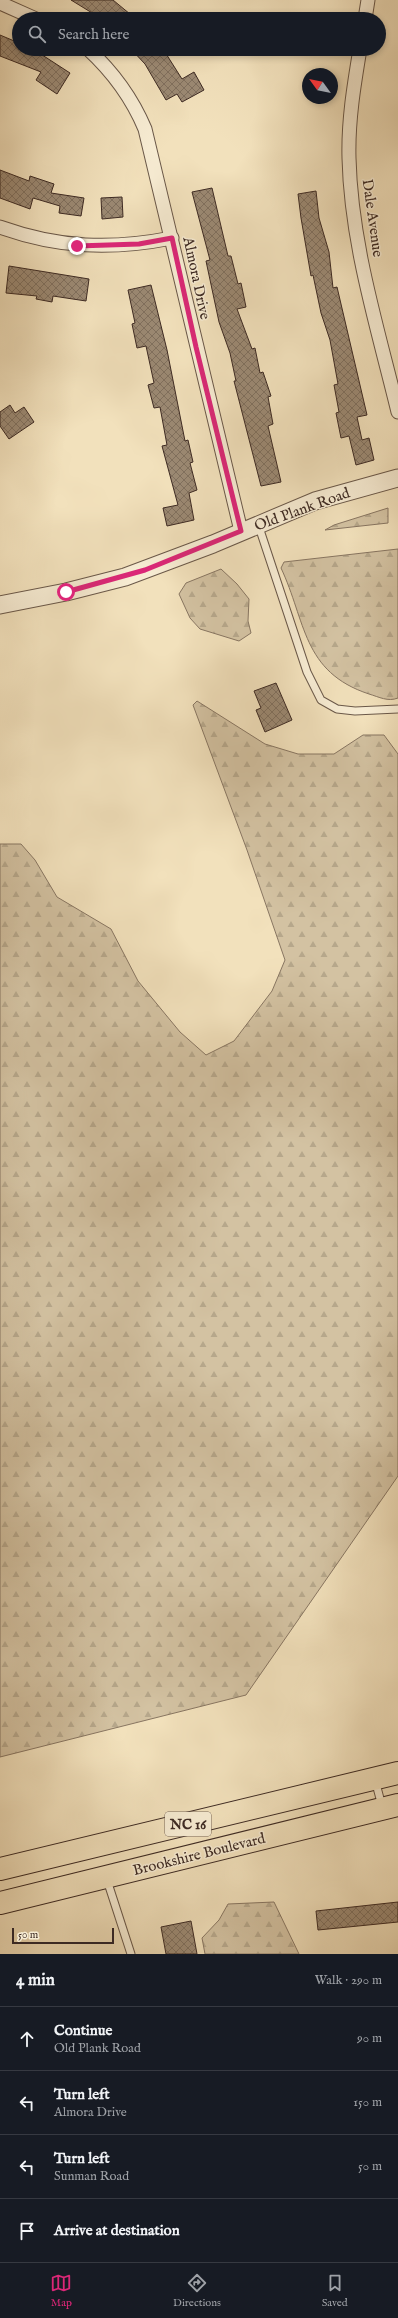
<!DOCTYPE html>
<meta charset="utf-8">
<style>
body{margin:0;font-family:"IM FELL English",serif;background:#242831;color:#f1f3f6}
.compass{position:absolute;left:302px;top:68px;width:36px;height:36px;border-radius:50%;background:#171b24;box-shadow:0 2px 6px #0003;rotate:303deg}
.scale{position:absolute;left:12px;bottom:10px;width:102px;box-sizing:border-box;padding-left:4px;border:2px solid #3d2a23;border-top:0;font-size:11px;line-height:14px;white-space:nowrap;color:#3d2a23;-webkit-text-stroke:3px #f7ecd3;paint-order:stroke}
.stop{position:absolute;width:12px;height:12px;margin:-9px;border:3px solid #db2777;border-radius:50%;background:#fff}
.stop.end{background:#db2777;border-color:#fff;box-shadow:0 1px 4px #0008}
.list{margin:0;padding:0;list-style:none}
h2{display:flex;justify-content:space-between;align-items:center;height:52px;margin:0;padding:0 16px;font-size:17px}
h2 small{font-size:13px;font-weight:400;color:#9ea1a6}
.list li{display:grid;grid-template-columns:26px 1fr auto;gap:12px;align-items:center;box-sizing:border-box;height:64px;padding:0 16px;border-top:1px solid #363941}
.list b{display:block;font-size:15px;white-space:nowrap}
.list p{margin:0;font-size:13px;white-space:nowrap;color:#9ea1a6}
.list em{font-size:13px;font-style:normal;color:#9ea1a6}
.icon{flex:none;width:22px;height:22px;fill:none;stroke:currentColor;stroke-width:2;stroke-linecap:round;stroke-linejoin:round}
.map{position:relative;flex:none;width:398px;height:1954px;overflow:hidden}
.search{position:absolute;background:#171b24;box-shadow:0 2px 6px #0003;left:12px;right:12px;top:12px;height:44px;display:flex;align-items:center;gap:10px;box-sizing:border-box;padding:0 14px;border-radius:22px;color:#9ea1a6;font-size:15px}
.sheet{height:308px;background:#171b24}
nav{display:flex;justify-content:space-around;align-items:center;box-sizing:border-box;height:56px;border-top:1px solid #363941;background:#171b24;font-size:11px;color:#9ea1a6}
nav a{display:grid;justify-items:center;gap:2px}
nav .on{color:#db2777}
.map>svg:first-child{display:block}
</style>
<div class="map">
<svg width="398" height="1954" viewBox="0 0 398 1954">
<defs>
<pattern id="forest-firs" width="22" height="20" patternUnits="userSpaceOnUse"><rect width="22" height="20" fill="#d3c2a2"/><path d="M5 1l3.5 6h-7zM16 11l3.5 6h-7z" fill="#b6a78b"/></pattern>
<pattern id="building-cross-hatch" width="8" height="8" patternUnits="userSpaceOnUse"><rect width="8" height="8" fill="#9b8973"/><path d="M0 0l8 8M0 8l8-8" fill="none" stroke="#80705e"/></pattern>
</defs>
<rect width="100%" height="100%" fill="#f2e1bc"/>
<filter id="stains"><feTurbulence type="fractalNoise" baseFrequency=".005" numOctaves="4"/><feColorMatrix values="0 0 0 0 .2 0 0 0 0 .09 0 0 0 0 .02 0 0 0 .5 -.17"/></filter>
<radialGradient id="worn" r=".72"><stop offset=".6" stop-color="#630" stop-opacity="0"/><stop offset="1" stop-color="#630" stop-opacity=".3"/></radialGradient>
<g fill="url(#forest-firs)" stroke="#887662">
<polygon points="388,508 388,523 325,530 334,525"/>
<path d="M 398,549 L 398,698 C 388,702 379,697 369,694 C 302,672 306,621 281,568 L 284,562 Z"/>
<polygon points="221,569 237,584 249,599 248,621 251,633 239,641 200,629 190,618 179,594 186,583"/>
<polygon points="197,701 265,744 298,754 334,754 363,735 384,735 398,754 398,1476 246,1695 0,1757 0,844 21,844 35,860 57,897 111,929 138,981 180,1032 206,1055 234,1041 272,991 285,960 247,850 193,705"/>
<polygon points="274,1902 299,1954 205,1954 202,1938 219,1920 228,1904"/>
</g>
<g fill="url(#building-cross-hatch)" stroke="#3d2a23">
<polygon points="71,0 113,0 136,19 102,19"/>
<polygon points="0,35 19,43 19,49 33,49 70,73 57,94 36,80 41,72 0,56"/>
<polygon points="131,49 163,49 182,79 194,72 204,90 182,102 177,94 166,100 145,64"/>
<polygon points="0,170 29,181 30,176 54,184 51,193 84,198 81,216 59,213 60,206 33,198 30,209 0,198"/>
<polygon points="212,188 228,256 231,256 238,284 241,283 246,307 237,309 252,349 255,348 260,373 263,372 271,396 268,397 273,424 268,426 281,482 261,486 234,381 236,381 230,353 219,322 206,261 210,260 192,192"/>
<polygon points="316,191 319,218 329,252 333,288 337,287 367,415 357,417 362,440 369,438 374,460 356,465 349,436 341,438 336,413 339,412 334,385 338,384 330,340 321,313 313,275 311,276 301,218 298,194"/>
<polygon points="122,197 123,217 102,219 101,198"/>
<polygon points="9,266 89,279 86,301 53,296 52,302 36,299 37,296 6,293"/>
<polygon points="151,285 167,350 185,441 188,440 193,462 190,463 197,490 189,493 194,520 167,526 163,508 178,505 162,446 167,445 160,407 154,408 148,385 154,383 146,346 137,348 132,324 135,323 128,290"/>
<polygon points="10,405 15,413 24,407 34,422 9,439 0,426 0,412"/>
<polygon points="276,683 292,720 265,732 256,710 261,708 254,691"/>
<polygon points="398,1902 398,1922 318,1930 316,1911"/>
<polygon points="191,1921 197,1954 166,1954 161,1927"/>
</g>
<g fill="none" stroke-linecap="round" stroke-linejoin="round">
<g stroke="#6a5849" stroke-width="9">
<g id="service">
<polyline points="258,524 307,672 321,700 337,709 355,711 398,709"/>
<polyline points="375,1780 382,1806"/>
<polyline points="107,1880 131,1954"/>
</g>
</g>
<g stroke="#6a5849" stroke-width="15">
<g id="minor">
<polyline points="0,3 36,19"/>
<polyline points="365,19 368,0"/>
<path d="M 88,49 C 113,72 132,98 145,129 L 241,531"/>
<path d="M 360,49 C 354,85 348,121 349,158 C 351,244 378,329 398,412"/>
<path d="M 0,227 C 59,248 111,250 172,238"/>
</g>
</g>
<g stroke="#6a5849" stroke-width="19">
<polyline id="tertiary" points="0,605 66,592 125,577 213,544 315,501 398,478"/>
</g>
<g stroke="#3d2a23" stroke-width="24">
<g id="trunk">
<polyline points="0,1869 398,1773"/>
<polyline points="0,1903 398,1805"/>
</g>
</g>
<use href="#service" stroke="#f7ecd3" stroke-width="7"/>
<use href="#minor" stroke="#f7ecd3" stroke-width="13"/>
<use href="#tertiary" stroke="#f7ecd3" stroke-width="17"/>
<use href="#trunk" stroke="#f2e1bc" stroke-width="22"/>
</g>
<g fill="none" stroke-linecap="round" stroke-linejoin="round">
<polyline stroke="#db2777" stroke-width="5" points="66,592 145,570 241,531 196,347 172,238 139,244 77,246"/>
</g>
<g text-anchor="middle" stroke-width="3" stroke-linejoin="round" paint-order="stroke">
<rect fill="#f7ecd3" stroke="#756458" stroke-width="1" x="165" y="1812" width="46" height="24" rx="3"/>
<g font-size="14" font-weight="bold" fill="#3d2a23">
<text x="188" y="1829">NC 16</text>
</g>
<g font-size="15" fill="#3d2a23" stroke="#f7ecd3">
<text transform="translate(373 218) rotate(82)" y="5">Dale Avenue</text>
<text transform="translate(197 278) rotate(78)" y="5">Almora Drive</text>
<text transform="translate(302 509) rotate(-20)" y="5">Old Plank Road</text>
<text transform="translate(199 1854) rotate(-14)" y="5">Brookshire Boulevard</text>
</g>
</g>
<rect width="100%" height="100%" filter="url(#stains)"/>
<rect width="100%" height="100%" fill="url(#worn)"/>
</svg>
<svg class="compass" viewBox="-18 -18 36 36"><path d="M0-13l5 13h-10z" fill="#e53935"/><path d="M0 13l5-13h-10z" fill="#9ea1a6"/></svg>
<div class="scale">50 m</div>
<div class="stop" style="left:66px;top:592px"></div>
<div class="stop end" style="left:77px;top:246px"></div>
<div class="search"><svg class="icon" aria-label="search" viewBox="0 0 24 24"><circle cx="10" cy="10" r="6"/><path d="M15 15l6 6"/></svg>Search here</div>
</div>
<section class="sheet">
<h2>4 min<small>Walk · 290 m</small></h2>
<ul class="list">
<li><svg class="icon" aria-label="ahead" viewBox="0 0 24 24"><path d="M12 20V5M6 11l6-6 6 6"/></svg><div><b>Continue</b><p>Old Plank Road</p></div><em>90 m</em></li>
<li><svg class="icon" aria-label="left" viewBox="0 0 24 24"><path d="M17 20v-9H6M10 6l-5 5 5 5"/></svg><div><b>Turn left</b><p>Almora Drive</p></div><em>150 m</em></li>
<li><svg class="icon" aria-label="left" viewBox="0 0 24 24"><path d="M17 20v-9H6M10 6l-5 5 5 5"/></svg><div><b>Turn left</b><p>Sunman Road</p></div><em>50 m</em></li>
<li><svg class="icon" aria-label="arrive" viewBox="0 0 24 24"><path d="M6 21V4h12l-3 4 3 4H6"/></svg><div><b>Arrive at destination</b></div></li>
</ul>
</section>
<nav>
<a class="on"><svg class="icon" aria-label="map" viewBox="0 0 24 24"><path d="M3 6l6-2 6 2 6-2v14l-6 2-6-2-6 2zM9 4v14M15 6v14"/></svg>Map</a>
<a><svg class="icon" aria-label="directions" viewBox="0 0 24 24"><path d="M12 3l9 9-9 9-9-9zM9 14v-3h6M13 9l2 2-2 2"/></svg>Directions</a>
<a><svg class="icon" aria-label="saved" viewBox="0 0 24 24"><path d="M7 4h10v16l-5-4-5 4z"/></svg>Saved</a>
</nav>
